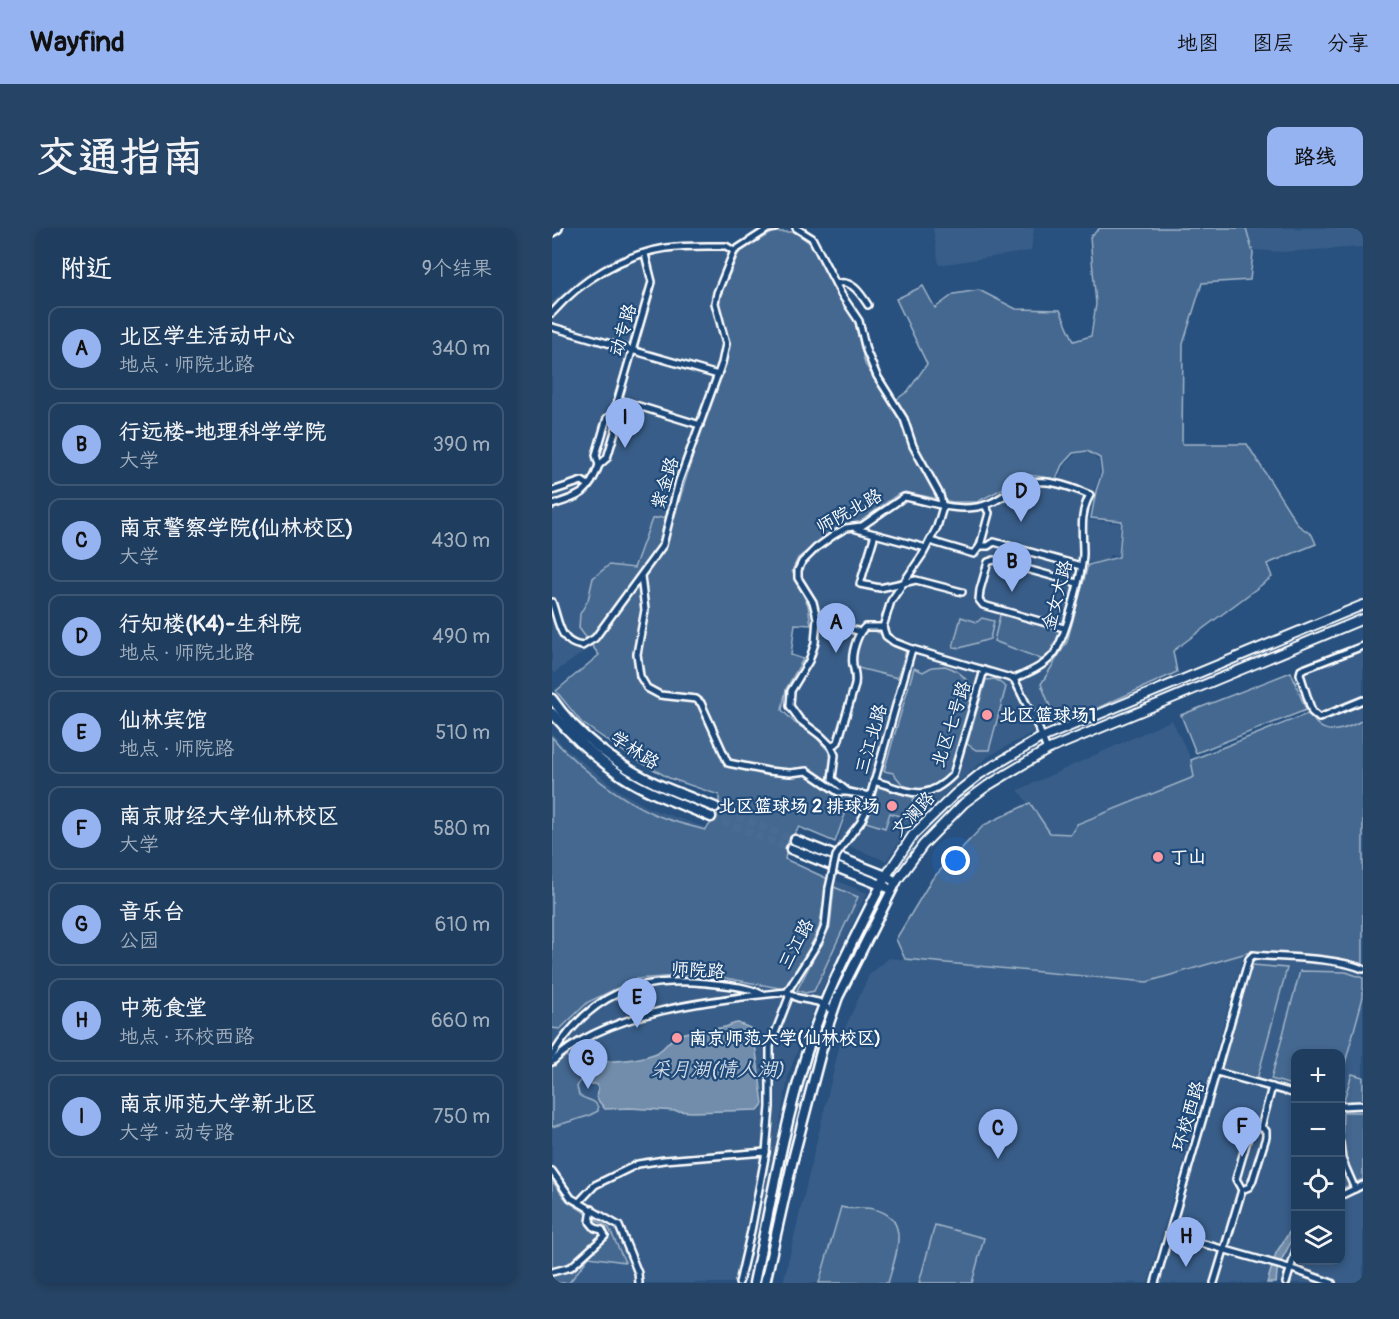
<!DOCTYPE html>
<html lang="zh">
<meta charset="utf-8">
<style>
body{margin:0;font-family:Pangolin,"LXGW WenKai TC",sans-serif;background:#264465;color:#f1f3f6}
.controls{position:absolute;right:18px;bottom:18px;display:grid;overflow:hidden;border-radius:12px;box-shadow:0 3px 9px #0003}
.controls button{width:54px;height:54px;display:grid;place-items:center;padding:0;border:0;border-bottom:2px solid #3c5674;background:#1e3d5f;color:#f1f3f6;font:30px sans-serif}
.you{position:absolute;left:404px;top:633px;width:21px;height:21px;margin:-15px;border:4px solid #fff;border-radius:50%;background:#1a73e8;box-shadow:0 0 0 9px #1a73e833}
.badge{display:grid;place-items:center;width:39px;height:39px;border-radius:50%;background:#95b2f1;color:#111;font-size:20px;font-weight:700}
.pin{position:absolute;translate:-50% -50px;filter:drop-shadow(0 2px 3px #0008)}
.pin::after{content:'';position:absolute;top:32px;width:21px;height:18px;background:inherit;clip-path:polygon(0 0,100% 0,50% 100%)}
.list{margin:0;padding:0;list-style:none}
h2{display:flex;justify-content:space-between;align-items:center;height:78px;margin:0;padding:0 24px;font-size:26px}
h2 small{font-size:20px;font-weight:400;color:#a1aebd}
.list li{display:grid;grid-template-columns:39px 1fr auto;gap:18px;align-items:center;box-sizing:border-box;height:84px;margin:0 12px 12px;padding:0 12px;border:2px solid #3c5674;border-radius:12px}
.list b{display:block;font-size:22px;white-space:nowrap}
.list p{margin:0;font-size:20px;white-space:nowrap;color:#a1aebd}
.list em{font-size:20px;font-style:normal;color:#a1aebd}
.icon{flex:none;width:33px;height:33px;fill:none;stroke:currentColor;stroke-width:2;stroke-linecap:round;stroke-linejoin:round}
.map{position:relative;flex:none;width:811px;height:1055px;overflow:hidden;border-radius:12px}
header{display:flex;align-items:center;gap:36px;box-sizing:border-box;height:84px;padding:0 30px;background:#95b2f1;color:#111}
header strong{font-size:28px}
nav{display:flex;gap:33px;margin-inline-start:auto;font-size:21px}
.intro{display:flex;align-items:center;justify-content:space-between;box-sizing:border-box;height:144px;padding:0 36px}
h1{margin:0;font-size:42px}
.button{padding:15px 27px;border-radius:12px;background:#95b2f1;color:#111;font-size:21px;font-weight:700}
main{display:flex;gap:36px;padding:0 36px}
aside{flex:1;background:#1e3d5f;border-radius:12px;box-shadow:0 3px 9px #0003}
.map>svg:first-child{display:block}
</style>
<header>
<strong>Wayfind</strong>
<nav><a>地图</a><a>图层</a><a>分享</a></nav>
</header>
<div class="intro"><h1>交通指南</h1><a class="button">路线</a></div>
<main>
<aside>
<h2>附近<small>9个结果</small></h2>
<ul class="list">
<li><span class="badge">A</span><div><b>北区学生活动中心</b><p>地点 · 师院北路</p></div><em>340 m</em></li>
<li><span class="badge">B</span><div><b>行远楼-地理科学学院</b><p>大学</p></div><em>390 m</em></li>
<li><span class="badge">C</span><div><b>南京警察学院(仙林校区)</b><p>大学</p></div><em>430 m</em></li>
<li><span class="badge">D</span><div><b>行知楼(K4)-生科院</b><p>地点 · 师院北路</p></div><em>490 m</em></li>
<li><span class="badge">E</span><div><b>仙林宾馆</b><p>地点 · 师院路</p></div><em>510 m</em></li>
<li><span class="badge">F</span><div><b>南京财经大学仙林校区</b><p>大学</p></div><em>580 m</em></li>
<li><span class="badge">G</span><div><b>音乐台</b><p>公园</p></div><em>610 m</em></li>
<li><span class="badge">H</span><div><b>中苑食堂</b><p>地点 · 环校西路</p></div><em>660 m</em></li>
<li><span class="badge">I</span><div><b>南京师范大学新北区</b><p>大学 · 动专路</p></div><em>750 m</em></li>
</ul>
</aside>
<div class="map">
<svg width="811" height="1055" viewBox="0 0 811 1055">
<rect width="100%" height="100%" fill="#28517f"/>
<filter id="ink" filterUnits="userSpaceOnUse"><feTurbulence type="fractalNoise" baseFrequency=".0167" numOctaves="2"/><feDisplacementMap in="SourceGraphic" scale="12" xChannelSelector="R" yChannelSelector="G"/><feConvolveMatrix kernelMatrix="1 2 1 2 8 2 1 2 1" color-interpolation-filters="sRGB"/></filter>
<g filter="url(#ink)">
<g fill="#375d88" fill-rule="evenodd">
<polygon points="381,0 482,0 479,23 387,37"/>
<polygon points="694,0 811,0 811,19 730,24 700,22"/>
<polygon points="153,13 180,14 188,27 182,116 159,188 132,251 116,322 46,414 2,445 0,442 0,74 27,50 63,29 111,17"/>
<polygon points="535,224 547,233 548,246 540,267 536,292 568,295 566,328 557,327 557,336 535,334 512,421 520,483 437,528 398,561 351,608 334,633 286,614 299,569 276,552 281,527 269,513 249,496 236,478 238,459 257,427 262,400 256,374 240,346 258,320 306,296 328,279 345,268 353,265 401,276 425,276 478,248 505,254 513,237 524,226"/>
<polygon points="811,413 811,492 792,502 772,500 765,496 761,488 744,441"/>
<polygon points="620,492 638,529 643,549 526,596 520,607 498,605 466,562"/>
<polygon points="0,505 13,520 69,564 97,580 158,601 315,665 264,775 237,845 218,948 193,1055 0,1055"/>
<path d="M 695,724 L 795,732 L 811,738 L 811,1055 L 600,1055 ZM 744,826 L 788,826 L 788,1032 L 744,1032 Z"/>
<polygon points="692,725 596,1055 231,1055 290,807 317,747 337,730 595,754"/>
</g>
<g fill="#446890" stroke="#a2b4c8" stroke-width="1.5">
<path d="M 548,0 L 694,0 L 701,25 L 698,52 L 650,55 L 631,116 L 630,216 L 695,216 L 746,297 L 760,307 L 764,316 L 715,336 L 720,349 L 621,423 L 625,444 L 506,498 L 489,456 L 515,414 L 536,337 L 567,329 L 570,293 L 539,290 L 544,263 L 550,245 L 548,230 L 535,223 L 521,225 L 510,237 L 504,251 L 477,247 L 425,274 L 401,274 L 353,264 L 345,267 L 306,295 L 290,297 L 246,330 L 240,343 L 256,377 L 259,397 L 243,396 L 239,427 L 251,431 L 234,461 L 230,482 L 243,495 L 262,507 L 280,527 L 275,552 L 299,570 L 283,614 L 247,599 L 236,614 L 233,631 L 276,651 L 267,700 L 253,729 L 233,761 L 152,746 L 84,751 L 36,774 L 8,801 L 0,800 L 0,509 C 25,539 75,577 112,590 C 125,595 139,598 153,602 L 167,586 L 167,567 L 117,550 L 78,528 L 30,495 L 4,463 L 47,427 L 27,400 L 28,386 L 36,372 L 41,350 L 57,337 L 82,340 L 100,291 L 123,287 L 175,115 L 166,73 L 188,22 L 222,4 L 243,4 L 259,16 L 303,94 L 313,136 L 338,176 L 356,163 L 375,136 L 344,71 L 371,58 L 383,80 L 402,66 L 427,62 L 464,81 L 508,82 L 522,113 L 539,108 L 544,76 L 538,9 Z"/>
<polygon points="449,383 512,400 507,417 494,433 442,413"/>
<polygon points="409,389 425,394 430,390 442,393 438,411 408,420 401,419"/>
<polygon points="321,402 355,419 346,450 302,439 308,404"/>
<path d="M 393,438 C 410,443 420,455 421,473 L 400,548 L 386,559 L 369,563 L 351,557 L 341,545 L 332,543 L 362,440 L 371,444 L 380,439 Z"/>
<polygon points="739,444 754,482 644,525 629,487"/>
<polygon points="443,451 454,459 437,522 424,522 415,516 434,452"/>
<path d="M 755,486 C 761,489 761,492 765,496 C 778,509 798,499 811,492 L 811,738 L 795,732 L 698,724 L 595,754 L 353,731 L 344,711 L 380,651 L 432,597 L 478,575 L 498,605 L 519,606 L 525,596 L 642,549 L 639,532 Z"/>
<polygon points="326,559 362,570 356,591 338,585 333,600 314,594"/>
<polygon points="282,659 306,669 262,763 253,765 245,762 278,699"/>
<polygon points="700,737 735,740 704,855 667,845"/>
<polygon points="748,743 794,744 811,750 811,769 789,850 788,826 744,826 743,858 719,851"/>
<path d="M 14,827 L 21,835 L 27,848 L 30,848 L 25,859 L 27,867 C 34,873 47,871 46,883 L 36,888 L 0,899 L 0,840 Z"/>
<polygon points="800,846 811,849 811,877 790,878"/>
<polygon points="791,884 811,884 811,951 789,961"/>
<polygon points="0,953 15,973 57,1000 73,1034 37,1029 17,1055 0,1055"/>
<path d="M 289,979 C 300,983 309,978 321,981 C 361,989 343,1029 336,1055 L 267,1055 Z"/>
<polygon points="383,997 432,1010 420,1055 367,1055"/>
</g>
<g fill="#718dab" stroke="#aabbcd" stroke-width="1.5">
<path d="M 186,795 L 198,800 L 202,808 L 211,876 L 206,882 L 140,884 L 78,880 L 53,881 L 45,871 L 46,859 L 43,856 L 37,856 L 29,843 L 30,837 L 33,835 C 56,833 80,834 102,826 C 111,823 115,814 123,809 C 139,800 157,803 173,799 C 178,798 181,795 186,795 Z"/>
<path d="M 743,995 C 743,1013 732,1024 726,1040 C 724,1045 725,1050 724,1055 L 715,1055 L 724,1025 Z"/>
</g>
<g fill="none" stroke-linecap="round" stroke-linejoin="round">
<g stroke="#486b92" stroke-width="8" stroke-dasharray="8 4" stroke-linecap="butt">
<polyline points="163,579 243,612"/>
<polyline points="159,589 239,621"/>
</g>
<g stroke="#fff" stroke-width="10">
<g id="street">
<polyline points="244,0 260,10 289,66 307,93 314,122 325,148 352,191 361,218 388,267 391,279 385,299 371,326 339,373 331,399 334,408 342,414 360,421 314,583 308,595 300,605"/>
<polyline points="182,23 216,1 223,0"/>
<path d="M 284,56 C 299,50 309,66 316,77"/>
<path d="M 0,85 C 29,52 70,27 114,20 C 134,17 155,18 174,18 L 182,23"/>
<polyline points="0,99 166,147"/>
<polyline points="67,172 148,197"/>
<polyline points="62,185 100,54 93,26"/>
<polyline points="47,237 55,230 65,197 66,193 62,185"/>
<polyline points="47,237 44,227 55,190 62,185"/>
<polyline points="0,263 30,253 36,257"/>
<path d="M 0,277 C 28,268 37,266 47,237"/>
<polyline points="304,301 374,320"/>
<polyline points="323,306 308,356 328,360 364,352 410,364"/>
<polyline points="378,313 422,326 428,318 437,285 433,277"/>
<polyline points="428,318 436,318 442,314 529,338"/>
<polyline points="89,348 93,382 85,426 88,448 95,460 108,467 144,471 149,475 176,535 216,543 238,545 255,543 286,564 296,564"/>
<path d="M 0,374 C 7,393 7,415 30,418 L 43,410 L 111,317 L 127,253 L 170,135 L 174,116 L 163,75 L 165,65 L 182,23"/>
<polyline points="296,400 308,404"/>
<polyline points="512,400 431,377 427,372 428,362 436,334 442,332 525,355"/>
<polyline points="811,418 749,442 748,446 760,484 767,490 811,472"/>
<polyline points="360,421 462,451"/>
<polyline points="462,451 487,501 495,522"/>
<path d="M 279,518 L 286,514 L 303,457 C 304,449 303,445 301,437 C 299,426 305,406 313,399 L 331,399"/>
<path d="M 322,553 C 357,563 372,576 401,547 L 432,442"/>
<path d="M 318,568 L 296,564 L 280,551 L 283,527 L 279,518 L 269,508 L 248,492 L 238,478 L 239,463 L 257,433 L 263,415 L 265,390 L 261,374 L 246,350 L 246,342 L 250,334 L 264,320 L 282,307 L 294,300 L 310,298 L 352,269 C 379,273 396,283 425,279 C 441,277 453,266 467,259 C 488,247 517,258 538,267 C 527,286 531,305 531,326 C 530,346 513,412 501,427 C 491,439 475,445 462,451"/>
<path d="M 0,828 C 38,766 84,748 155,755 C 172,757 194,758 209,766"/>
<path d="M 0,834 C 53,783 164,771 235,764 L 246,770 L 266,774 L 281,783"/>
<polyline points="665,844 744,866"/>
<polyline points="788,878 811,877"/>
<polyline points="788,915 790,931 803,961"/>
<polyline points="0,943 19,970 67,998 86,1045 87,1055"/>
<polyline points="690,962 684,951 698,902 700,900 709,899"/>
<polyline points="788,968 811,957"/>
<polyline points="27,974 43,957 86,936 112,932 214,924"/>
<polyline points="617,1006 737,1040 780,1055"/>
<polyline points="0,1044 19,1039 53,1008 50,1002 43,1000 38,994 40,981"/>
<polyline points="187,1055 199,1003 214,924 218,879 218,818 237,769 235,764 267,713 273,698 277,660"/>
<path d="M 603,1055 L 697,731 L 701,727 C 733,730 783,729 811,741"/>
<polyline points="662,1055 690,962 697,959 700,954 714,909 714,903 709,899 720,859"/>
<polyline points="734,1055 744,1022"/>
</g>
</g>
<g stroke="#fff" stroke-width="12">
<g id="secondary">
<polyline points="334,648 361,607 403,566 428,546 487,511 811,377"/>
<polyline points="344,654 371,617 412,575 435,558 495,522 811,391"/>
</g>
</g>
<g stroke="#fff" stroke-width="13">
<g id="primary">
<path d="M 0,471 C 24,506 64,537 103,555 C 122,564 143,571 163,579"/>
<path d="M 0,485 C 21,509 43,530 70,548 C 97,566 129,576 159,589"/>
<polyline points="239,621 334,659"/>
<path d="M 202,1055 C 218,979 231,902 254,827 C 273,765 304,706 334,648"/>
<polyline points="213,1055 241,931 275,801 286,769 344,654 334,648 243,612"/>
</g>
</g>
<g stroke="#fff" stroke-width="14">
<polyline id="highway" points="0,3 5,0"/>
</g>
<use href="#street" stroke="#1f4a7a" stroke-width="5"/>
<use href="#secondary" stroke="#1f4a7a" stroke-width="8"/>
<use href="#primary" stroke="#1f4a7a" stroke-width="8"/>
<use href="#highway" stroke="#1f4a7a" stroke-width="9"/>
<g stroke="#fff" stroke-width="10" stroke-linecap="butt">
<polyline id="street-bridge" points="277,660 284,628 300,605"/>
</g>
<use href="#street-bridge" stroke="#1f4a7a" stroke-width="5"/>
</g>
</g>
<g fill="#ff9aa2" stroke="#1f4a7a" stroke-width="2">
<circle cx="435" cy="487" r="6"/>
<circle cx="340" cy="578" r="6"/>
<circle cx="606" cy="629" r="6"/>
<circle cx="125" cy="810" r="6"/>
</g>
<g text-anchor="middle" stroke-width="4.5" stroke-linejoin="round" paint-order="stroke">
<g font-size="18" fill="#fff" stroke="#1f4a7a">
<text transform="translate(71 102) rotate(-74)" y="6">动专路</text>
<text transform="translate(113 255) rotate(-73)" y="6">紫金路</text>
<text transform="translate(297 283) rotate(-29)" y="6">师院北路</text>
<text transform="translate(505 367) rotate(-75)" y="6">金女大路</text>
<text transform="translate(399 496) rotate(-72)" y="6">北区七号路</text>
<text transform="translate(319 511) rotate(-74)" y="6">三江北路</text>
<text transform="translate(83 522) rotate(33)" y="6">学林路</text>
<text transform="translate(361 586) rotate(-47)" y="6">文澜路</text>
<text transform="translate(244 716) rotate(-62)" y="6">三江路</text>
<text transform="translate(146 742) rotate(3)" y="6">师院路</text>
<text transform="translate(636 888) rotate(-73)" y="6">环校西路</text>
</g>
<g font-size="18" font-weight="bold" fill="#fff" stroke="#1f4a7a" text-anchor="start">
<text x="447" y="493">北区篮球场1</text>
<text x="328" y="584" text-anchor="end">北区篮球场 2 排球场</text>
<text x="618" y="635">丁山</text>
<text x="137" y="816">南京师范大学(仙林校区)</text>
</g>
<g font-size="20" font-style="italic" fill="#d4dde6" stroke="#1f4a7a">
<text x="165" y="848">采月湖(情人湖)</text>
</g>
</g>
</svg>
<div class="controls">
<button>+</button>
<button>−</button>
<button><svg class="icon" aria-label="locate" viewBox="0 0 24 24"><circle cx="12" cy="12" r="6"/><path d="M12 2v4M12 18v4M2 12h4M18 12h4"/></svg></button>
<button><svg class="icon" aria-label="layers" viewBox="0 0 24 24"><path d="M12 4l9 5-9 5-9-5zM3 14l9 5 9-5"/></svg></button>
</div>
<div class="you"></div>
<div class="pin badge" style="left:284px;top:425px">A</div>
<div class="pin badge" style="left:460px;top:364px">B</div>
<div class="pin badge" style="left:446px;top:931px">C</div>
<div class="pin badge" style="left:469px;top:294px">D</div>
<div class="pin badge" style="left:85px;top:800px">E</div>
<div class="pin badge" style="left:690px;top:929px">F</div>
<div class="pin badge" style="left:36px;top:861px">G</div>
<div class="pin badge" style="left:634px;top:1039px">H</div>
<div class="pin badge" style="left:73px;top:220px">I</div>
</div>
</main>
